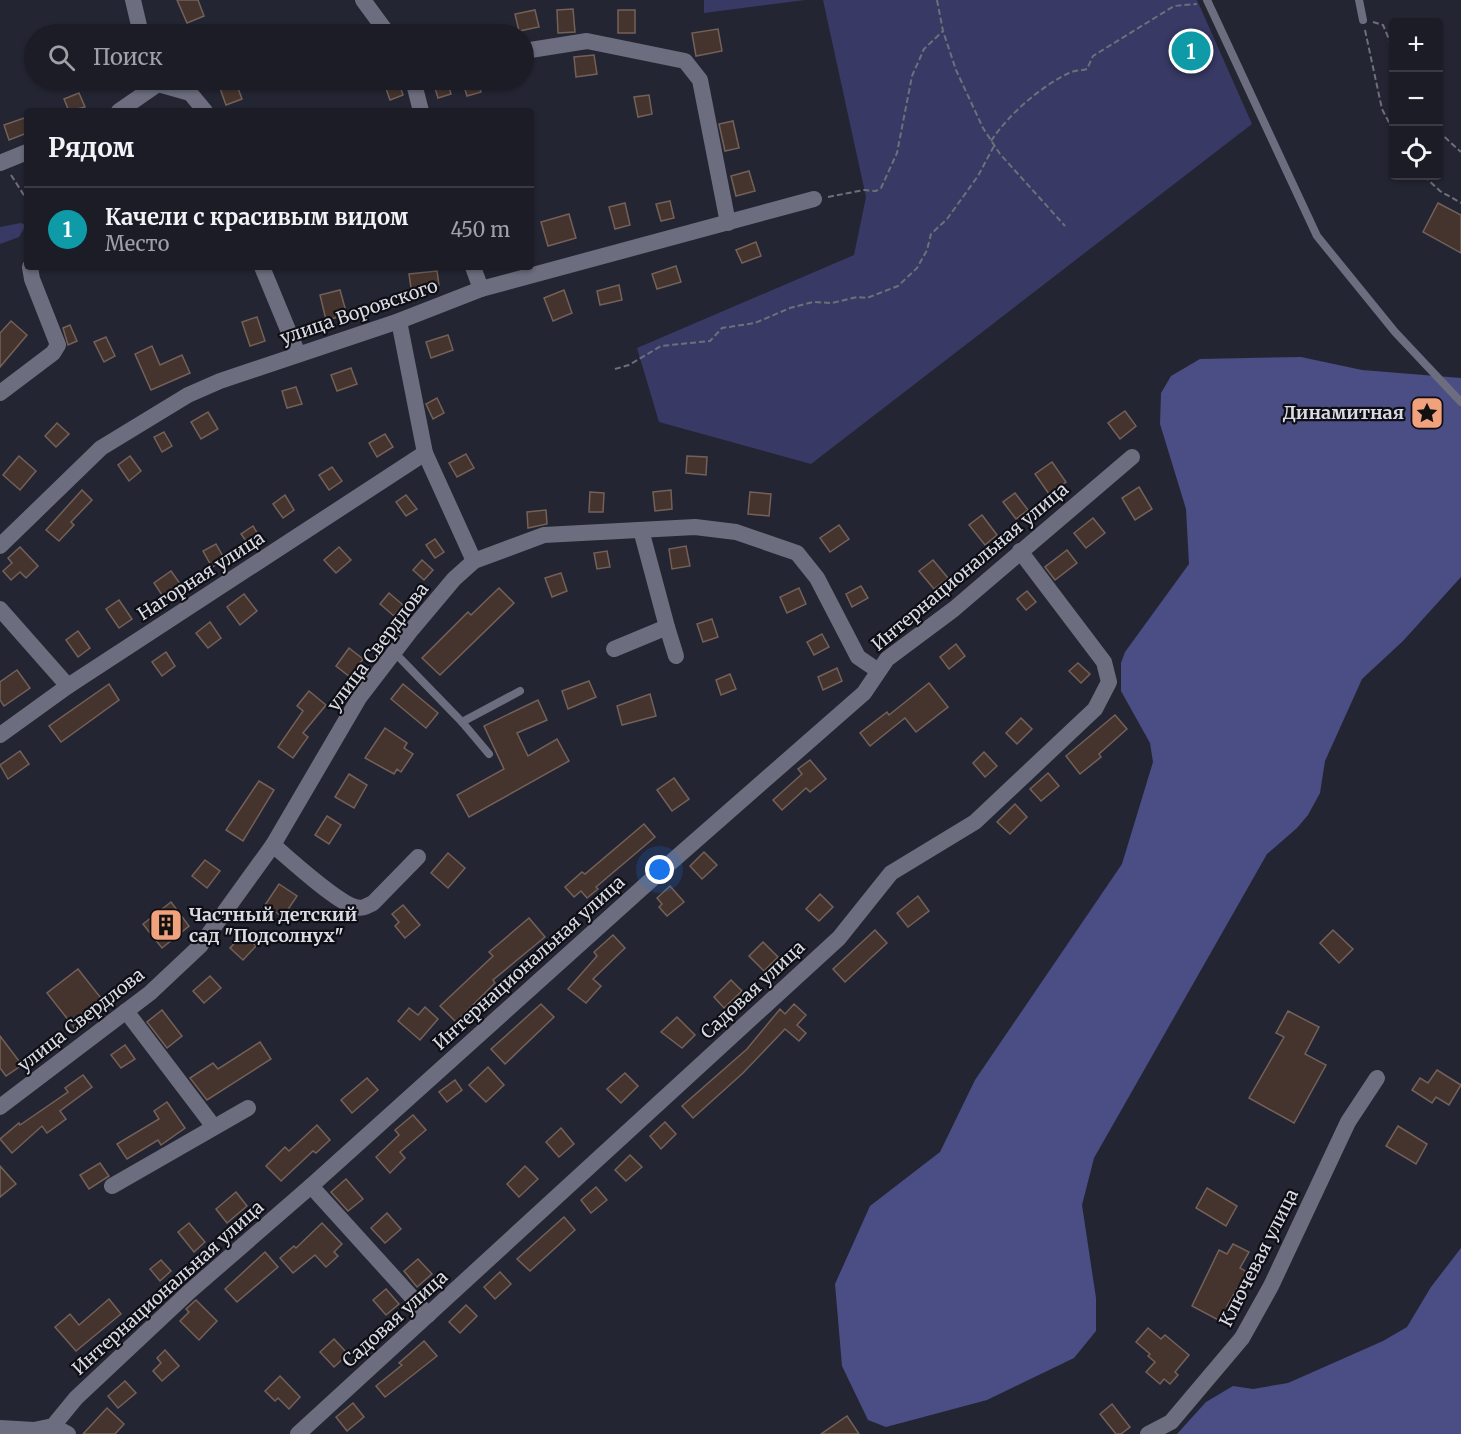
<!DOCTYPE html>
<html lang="ru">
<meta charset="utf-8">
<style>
body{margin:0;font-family:Merriweather,serif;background:#24252e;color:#f1f3f6}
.controls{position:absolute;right:18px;top:18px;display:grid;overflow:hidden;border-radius:6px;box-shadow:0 2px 4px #0004}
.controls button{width:54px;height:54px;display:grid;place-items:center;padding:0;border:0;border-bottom:2px solid #393a43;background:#1b1c26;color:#f1f3f6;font:30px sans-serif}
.you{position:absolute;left:660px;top:870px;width:21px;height:21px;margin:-15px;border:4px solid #fff;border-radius:50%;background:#1a73e8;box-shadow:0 0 0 9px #1a73e833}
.badge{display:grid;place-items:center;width:39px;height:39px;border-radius:50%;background:#0b8043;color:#fff;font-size:20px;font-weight:700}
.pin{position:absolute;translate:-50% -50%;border:3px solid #fff;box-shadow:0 2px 6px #0006}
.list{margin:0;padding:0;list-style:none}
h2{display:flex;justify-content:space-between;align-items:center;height:78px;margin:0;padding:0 24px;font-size:26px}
h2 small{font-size:20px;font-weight:400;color:#a0a1a7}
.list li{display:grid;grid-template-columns:39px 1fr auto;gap:18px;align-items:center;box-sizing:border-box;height:84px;padding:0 24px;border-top:2px solid #393a43}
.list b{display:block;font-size:22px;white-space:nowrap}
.list p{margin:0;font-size:20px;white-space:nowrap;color:#a0a1a7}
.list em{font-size:20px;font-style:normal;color:#a0a1a7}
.icon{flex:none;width:33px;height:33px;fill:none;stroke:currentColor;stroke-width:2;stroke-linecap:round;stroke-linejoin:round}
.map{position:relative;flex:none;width:1461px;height:1434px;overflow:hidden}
.search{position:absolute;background:#1b1c26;box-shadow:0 2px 4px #0004;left:24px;top:24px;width:510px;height:66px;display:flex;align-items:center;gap:15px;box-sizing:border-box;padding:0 21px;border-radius:33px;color:#a0a1a7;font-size:22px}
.panel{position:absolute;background:#1b1c26;box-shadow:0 2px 4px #0004;left:24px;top:108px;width:510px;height:162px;border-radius:6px}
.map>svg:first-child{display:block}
</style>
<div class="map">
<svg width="1461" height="1434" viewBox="0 0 1461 1434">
<rect width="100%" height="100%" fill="#242533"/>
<g fill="#383964">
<polygon points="704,0 805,0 704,13"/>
<polygon points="823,0 1197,0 1252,124 811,464 659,422 637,348 854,255 866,197"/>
<polygon points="21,223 26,225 19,237 0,244 0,227"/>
</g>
<g fill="#4b4d85">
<polygon points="1301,357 1362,370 1461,378 1461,577 1403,641 1362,679 1325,761 1320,793 1308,815 1297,828 1267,854 1094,1158 1082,1205 1096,1298 1096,1331 1074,1358 987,1400 886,1427 868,1420 842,1366 835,1284 870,1206 940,1152 975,1080 1122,864 1153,762 1150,743 1121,691 1121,663 1125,652 1189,564 1186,509 1160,424 1161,393 1171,376 1200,359"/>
<polygon points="1461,1248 1461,1434 1177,1434 1206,1402 1233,1386 1253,1389 1288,1383 1383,1341 1407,1327 1431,1287"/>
</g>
<g fill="#44342d" stroke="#736159" stroke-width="1.5">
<polygon points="177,0 198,0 204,16 187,23"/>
<polygon points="573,9 575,32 558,33 557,10"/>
<polygon points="535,10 539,27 519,31 515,14"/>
<rect x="618" y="10" width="17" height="23"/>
<polygon points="718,29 722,51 696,56 692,33"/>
<polygon points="594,55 597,74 576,77 574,57"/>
<polygon points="217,80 235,80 242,99 226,105"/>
<polygon points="383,80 398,80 403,95 390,100"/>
<polygon points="462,80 477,80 481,92 467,96"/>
<polygon points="447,81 451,94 438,98 434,85"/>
<polygon points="79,93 85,107 69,111 64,99"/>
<polygon points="649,95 652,114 638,117 634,97"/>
<polygon points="27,117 27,133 9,140 4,125"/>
<polygon points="733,121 739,148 725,151 719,124"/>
<polygon points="749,171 755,191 736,196 731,176"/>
<polygon points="670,201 674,218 661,221 656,204"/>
<polygon points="625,203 630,225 615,229 609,207"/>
<polygon points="1438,203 1461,215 1461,253 1423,232"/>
<polygon points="569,214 576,238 548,246 541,222"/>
<polygon points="756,242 761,256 742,263 736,250"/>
<polygon points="676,266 681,282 657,289 652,274"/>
<polygon points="437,271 439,285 411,288 409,274"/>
<polygon points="619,285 622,300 600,305 597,291"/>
<polygon points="340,290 347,315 326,320 320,295"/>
<polygon points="564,290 572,313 553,321 544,298"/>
<polygon points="257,317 265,341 250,346 242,322"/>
<polygon points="11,321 27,335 0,367 0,333"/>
<polygon points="70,325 77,341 68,345 63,328"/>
<polygon points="448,335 453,350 431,358 426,342"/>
<polygon points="106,337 115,356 104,362 94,342"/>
<polygon points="152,346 160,365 182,355 190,373 151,390 135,354"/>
<polygon points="351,368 357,384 337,391 331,375"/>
<polygon points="296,387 302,404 287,408 282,391"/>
<polygon points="437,398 444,413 433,419 426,404"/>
<polygon points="1125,411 1136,426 1120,439 1108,423"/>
<polygon points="208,412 218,429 201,439 191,422"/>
<polygon points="57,423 69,434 56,447 45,436"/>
<polygon points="164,432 172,446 162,452 154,437"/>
<polygon points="385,434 393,447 377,457 369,443"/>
<polygon points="466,454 474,468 457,477 449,463"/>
<polygon points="19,456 36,471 20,490 3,475"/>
<polygon points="130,456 141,471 129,481 118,465"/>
<polygon points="687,456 707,457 706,475 686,473"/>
<polygon points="1052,462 1066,482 1049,494 1035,474"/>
<polygon points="332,467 342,481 329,490 319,475"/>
<polygon points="1139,487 1152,509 1135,520 1122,498"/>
<polygon points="82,490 92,500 71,522 74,525 59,541 46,530"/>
<polygon points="671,490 672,509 655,511 653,492"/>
<polygon points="590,492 604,493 603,512 589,512"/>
<polygon points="750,492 771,494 769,516 748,514"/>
<polygon points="1015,493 1028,510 1016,519 1003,502"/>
<polygon points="285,495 294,510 283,518 273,504"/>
<polygon points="406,495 417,509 406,516 396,502"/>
<polygon points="546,510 547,524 528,528 527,512"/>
<polygon points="982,515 997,535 985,545 969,525"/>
<polygon points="1093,518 1105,533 1086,548 1074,533"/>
<polygon points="839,525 849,539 830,552 820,538"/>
<polygon points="253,526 262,541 251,548 241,534"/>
<polygon points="435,539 444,552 435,558 426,545"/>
<polygon points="216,544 225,560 212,567 203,551"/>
<polygon points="686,546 690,566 672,569 669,549"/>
<polygon points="20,547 38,566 26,578 20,572 11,580 3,571 12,563 8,558"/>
<polygon points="339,547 351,560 336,573 324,560"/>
<polygon points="1067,550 1077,563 1055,580 1045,567"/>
<polygon points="607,551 610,567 597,569 594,553"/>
<polygon points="422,560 433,570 424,580 413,570"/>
<polygon points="933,560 948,578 934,589 919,571"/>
<polygon points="171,571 181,585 164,598 154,583"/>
<polygon points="561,573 567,591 552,597 545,578"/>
<polygon points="861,586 868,598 852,607 846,594"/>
<polygon points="499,588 514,603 440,675 422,658 468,612 471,615"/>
<polygon points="799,588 806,604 787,613 780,597"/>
<polygon points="1027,591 1036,602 1026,610 1017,599"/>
<polygon points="389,593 403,605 394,616 380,604"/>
<polygon points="244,594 257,611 240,625 227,607"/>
<polygon points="119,600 132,619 119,628 106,609"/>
<polygon points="712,619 718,637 703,642 697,624"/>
<polygon points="210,622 221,638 208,648 196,633"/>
<polygon points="78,631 90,648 78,657 66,640"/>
<polygon points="822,634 829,647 814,655 807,642"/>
<polygon points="956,644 965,656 949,669 940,657"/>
<polygon points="349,648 363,659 350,677 336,666"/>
<polygon points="166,652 175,666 162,676 152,662"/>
<polygon points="1078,663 1090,674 1081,683 1069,671"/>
<polygon points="837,668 842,681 823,690 818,677"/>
<polygon points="17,670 30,688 4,706 0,700 0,682"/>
<polygon points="730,674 736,689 721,695 716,680"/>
<polygon points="589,681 596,697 568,709 562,691"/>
<polygon points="929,683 948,707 916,732 905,718 870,746 860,733 887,712 889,715"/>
<polygon points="109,684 119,700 61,742 49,726"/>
<polygon points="403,684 438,713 426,728 391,699"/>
<polygon points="309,691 326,705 303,733 308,737 293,758 278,747 303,711 297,706"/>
<polygon points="650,694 656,716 622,725 617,706"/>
<polygon points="538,700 547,720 517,733 528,756 557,739 569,761 469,817 457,795 504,769 484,726"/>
<polygon points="1115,715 1127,729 1099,754 1101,757 1080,774 1066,756"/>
<polygon points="1021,718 1032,729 1017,744 1006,733"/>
<polygon points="385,728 407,743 404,748 413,754 401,772 397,769 394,774 365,758"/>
<polygon points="20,751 29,764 8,779 0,765"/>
<polygon points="984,752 997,766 985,777 973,763"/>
<polygon points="810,760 826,779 810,792 806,788 782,810 773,800 802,774 798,769"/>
<polygon points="1048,773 1059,786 1041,801 1030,789"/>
<polygon points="349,774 367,785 354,808 335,797"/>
<polygon points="674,778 689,799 672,811 657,790"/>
<polygon points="259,781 274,790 243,841 226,830"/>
<polygon points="1015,804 1027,817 1010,834 997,822"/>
<polygon points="327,816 341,825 329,844 315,835"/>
<polygon points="644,824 655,837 596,887 598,889 587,898 581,891 574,897 565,887 582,872 585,874"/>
<polygon points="704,852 717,865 702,879 690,866"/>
<polygon points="448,853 465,868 448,888 431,873"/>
<polygon points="205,860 220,871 207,888 192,876"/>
<polygon points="279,884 297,896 283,917 265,905"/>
<polygon points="670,886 684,902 667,916 659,907 662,904 657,898"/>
<polygon points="820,894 833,907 819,921 806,909"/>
<polygon points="918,896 929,911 908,927 897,913"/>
<polygon points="171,902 189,926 162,948 143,924"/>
<polygon points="403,905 420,925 405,938 395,926 399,922 392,914"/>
<polygon points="529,918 545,937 493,980 495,983 456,1022 440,1006 493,956 489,952"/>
<polygon points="875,930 887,943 845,982 833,969"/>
<polygon points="1333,930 1353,949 1339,963 1320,943"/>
<polygon points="243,934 256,946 243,960 230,948"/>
<polygon points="613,935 625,948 593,979 601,986 586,1003 568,989 597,956 594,952"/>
<polygon points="763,942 778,957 764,971 749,956"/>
<polygon points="78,969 108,1007 77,1031 47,993"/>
<polygon points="210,976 221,988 204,1003 193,991"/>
<polygon points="731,980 742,991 724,1008 714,997"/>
<polygon points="541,1004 554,1017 505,1064 491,1049"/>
<polygon points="794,1004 806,1015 797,1025 806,1033 799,1041 785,1029 743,1073 693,1118 682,1106 747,1049 780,1009 785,1014"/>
<polygon points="425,1007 438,1019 420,1040 398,1021 409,1008 418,1015"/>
<polygon points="162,1010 182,1036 167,1048 147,1022"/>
<polygon points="1288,1011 1319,1027 1305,1054 1326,1065 1294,1123 1249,1098 1284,1037 1276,1033"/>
<polygon points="677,1017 695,1035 682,1048 661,1032"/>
<polygon points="0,1036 22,1065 6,1076 0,1068"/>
<polygon points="260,1042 271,1059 207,1100 190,1078 213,1063 218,1069"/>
<polygon points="125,1045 135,1059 121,1068 111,1055"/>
<polygon points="488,1067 504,1085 486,1102 469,1085"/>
<polygon points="1437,1070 1461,1085 1449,1105 1436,1097 1432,1103 1412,1090 1420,1078 1428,1083"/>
<polygon points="625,1073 638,1086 621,1103 607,1089"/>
<polygon points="83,1075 92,1087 60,1111 66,1119 47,1133 42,1126 12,1153 0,1139 19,1123 20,1125 68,1092 65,1088"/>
<polygon points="367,1078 378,1090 352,1113 341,1100"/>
<polygon points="455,1080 462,1090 447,1102 439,1092"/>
<polygon points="167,1102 185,1128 161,1145 158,1140 127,1159 117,1144 159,1119 154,1111"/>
<polygon points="413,1115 426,1130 400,1152 405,1158 390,1173 376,1157 399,1135 395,1130"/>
<polygon points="665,1122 676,1134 661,1149 650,1136"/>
<polygon points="317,1125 330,1140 316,1153 313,1151 281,1181 266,1166 285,1147 289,1151"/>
<polygon points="1398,1126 1427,1144 1416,1164 1386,1146"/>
<polygon points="561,1128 574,1144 559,1157 546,1142"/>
<polygon points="630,1155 642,1167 626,1181 615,1170"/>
<polygon points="100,1163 109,1176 89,1189 80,1175"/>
<polygon points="0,1166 16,1184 0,1197"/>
<polygon points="525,1166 538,1179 519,1197 507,1184"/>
<polygon points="346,1179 363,1199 348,1211 331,1192"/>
<polygon points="596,1187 607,1200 591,1213 581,1200"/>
<polygon points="1207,1188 1237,1206 1226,1226 1196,1208"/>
<polygon points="236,1192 247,1206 227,1223 216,1209"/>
<polygon points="387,1213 401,1229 385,1243 371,1228"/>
<polygon points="564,1217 575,1230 530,1271 517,1259"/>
<polygon points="189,1223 205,1242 194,1252 178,1232"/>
<polygon points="322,1223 342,1244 334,1252 338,1256 326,1267 315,1255 293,1273 280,1258 294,1246 296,1248"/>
<polygon points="1233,1244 1249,1252 1240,1268 1247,1272 1227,1306 1230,1307 1222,1322 1192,1306 1219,1250 1227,1254"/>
<polygon points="265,1252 278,1267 237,1302 225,1289"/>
<polygon points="418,1259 432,1274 417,1287 404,1271"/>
<polygon points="161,1260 171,1271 160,1281 150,1269"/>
<polygon points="500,1272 511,1284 495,1299 484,1287"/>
<polygon points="386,1289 399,1304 386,1315 373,1300"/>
<polygon points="109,1299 121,1314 76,1351 55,1327 70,1314 79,1325"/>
<polygon points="196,1300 217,1321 199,1340 180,1321 189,1312 186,1309"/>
<polygon points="466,1305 477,1316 460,1333 449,1322"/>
<polygon points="1148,1328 1161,1339 1165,1335 1189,1355 1175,1372 1178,1375 1170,1384 1164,1379 1160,1384 1146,1372 1155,1362 1148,1356 1150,1354 1136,1342"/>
<polygon points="334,1339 348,1354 334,1367 320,1352"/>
<polygon points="424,1341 437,1356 385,1397 376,1386 402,1365 399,1363"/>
<polygon points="165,1350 179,1366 162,1381 153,1371 161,1363 157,1358"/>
<polygon points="280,1376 300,1397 289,1409 278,1398 275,1401 265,1391"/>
<polygon points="125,1381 136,1393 118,1408 108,1396"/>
<polygon points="353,1403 364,1417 347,1431 336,1417"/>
<polygon points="1112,1404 1130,1427 1121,1434 1116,1434 1100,1414"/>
<polygon points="107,1408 124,1424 115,1434 83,1434"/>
<polygon points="847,1416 859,1434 821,1434"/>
</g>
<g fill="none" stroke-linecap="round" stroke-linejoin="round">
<g stroke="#6e6f7a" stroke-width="2" stroke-dasharray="6 3" stroke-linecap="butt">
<polyline points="937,0 943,31 956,70 983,128 1000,154 1065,226"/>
<polyline points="1373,22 1383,25 1394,51"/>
<polyline points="1365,30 1382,109 1394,132"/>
<polyline points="1438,131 1461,152"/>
<path d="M 991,141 C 1009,114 1040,87 1069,73 C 1075,70 1081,71 1087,69 L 1093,56 L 1174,6 L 1197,4"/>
<polyline points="11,175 27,200"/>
<polyline points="1424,176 1440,191 1461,203"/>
<polyline points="828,197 864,190 876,191 881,188 897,153 912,76 924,49 943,31"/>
<polyline points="615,369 629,365 661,346 710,341 722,328 755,323 790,308 813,302 832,303 857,297 867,298 898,286 917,268 927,250 931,234 947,219 978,176 994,146"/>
</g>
<g stroke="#6c6d7e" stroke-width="8">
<polyline points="1207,0 1317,236 1395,332 1461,402"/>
<polyline points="1359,0 1363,20"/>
<polyline points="395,653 462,722 489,754"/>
<polyline points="462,722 520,691"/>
</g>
<g stroke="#6c6d7e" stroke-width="16">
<polyline points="133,0 141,34"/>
<polyline points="363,0 388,34"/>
<polyline points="524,51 587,41 685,61 700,80 728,223"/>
<polyline points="413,80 421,111"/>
<polyline points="158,84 190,93 205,111"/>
<polyline points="119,111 158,84"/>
<polyline points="0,163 27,152"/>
<polyline points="262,267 298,354"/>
<polyline points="473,267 481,289"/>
<polyline points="399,321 425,453 474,561"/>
<polyline points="0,393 53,353 58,345 32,279 30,267"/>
<polyline points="0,546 101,448 188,395 220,381 399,321 481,289 814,199"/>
<polyline points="0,609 68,686"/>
<polyline points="667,627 676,656"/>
<polyline points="614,649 667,627 641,530"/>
<polyline points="0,735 68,686 425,453"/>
<path d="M 273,845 C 291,860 335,901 355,907 C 363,909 367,906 373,903 L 418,857"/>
<polyline points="126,1011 214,1127"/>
<polyline points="0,1107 150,993 200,946 273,845 359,698 412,629 454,579 474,561 544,535 695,527 736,532 797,553 817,578 858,657 877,670"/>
<polyline points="112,1186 248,1108"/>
<polyline points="311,1186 428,1315"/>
<polyline points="53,1426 68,1434"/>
<polyline points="0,1428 34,1430 53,1426 76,1398 189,1292 311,1186 661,871 864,693 887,659 954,609 1132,457"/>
<polyline points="298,1434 839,938 891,873 975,822 1095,709 1109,682 1104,662 1020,551"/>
<polyline points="1148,1434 1171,1422 1242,1338 1271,1286 1348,1122 1377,1078"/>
</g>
</g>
<defs>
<g id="sight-square" transform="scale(1.725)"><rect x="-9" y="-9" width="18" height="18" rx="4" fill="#f1a17c" stroke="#0e0f15"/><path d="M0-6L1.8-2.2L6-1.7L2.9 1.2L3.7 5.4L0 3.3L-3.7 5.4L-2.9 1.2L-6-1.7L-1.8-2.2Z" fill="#111"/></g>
<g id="building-square" transform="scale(1.725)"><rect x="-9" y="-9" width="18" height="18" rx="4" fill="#f1a17c" stroke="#0e0f15"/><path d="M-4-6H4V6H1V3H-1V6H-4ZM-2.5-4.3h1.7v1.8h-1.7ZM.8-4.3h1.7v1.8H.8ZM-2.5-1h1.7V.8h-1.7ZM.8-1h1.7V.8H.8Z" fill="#111"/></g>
</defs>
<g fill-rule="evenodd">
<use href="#sight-square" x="1427" y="413"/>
<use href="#building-square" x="166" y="925"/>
</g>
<g text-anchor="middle" stroke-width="4.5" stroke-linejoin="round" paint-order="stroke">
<g font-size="18" fill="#dadbe4" stroke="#0e0f15">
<text transform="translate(359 312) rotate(-19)" y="6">улица Воровского</text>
<text transform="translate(970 567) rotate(-40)" y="6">Интернациональная улица</text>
<text transform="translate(201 576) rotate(-33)" y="6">Нагорная улица</text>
<text transform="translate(378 647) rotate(-53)" y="6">улица Свердлова</text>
<text transform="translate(529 963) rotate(-42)" y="6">Интернациональная улица</text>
<text transform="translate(753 990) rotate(-43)" y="6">Садовая улица</text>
<text transform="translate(81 1020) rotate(-38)" y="6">улица Свердлова</text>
<text transform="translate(1259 1258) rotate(-63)" y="6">Ключевая улица</text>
<text transform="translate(168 1288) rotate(-42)" y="6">Интернациональная улица</text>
<text transform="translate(395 1319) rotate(-42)" y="6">Садовая улица</text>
</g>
<g font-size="18" font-weight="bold" fill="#dadbe4" stroke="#0e0f15" text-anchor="end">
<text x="1404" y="419">Динамитная</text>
<text x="189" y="921" text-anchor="start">Частный детский<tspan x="189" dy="21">сад "Подсолнух"</tspan></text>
</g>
</g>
</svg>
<div class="controls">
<button>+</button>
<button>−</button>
<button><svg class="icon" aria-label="locate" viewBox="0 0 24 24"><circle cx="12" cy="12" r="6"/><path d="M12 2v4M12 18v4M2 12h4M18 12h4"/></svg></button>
</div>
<div class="you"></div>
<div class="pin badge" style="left:1191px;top:51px;background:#0f9aa8">1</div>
<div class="search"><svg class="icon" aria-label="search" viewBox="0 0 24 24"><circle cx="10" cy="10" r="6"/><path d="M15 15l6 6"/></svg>Поиск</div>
<section class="panel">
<h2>Рядом<small></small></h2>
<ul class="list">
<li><span class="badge" style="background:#0f9aa8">1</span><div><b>Качели с красивым видом</b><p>Место</p></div><em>450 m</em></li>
</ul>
</section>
</div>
